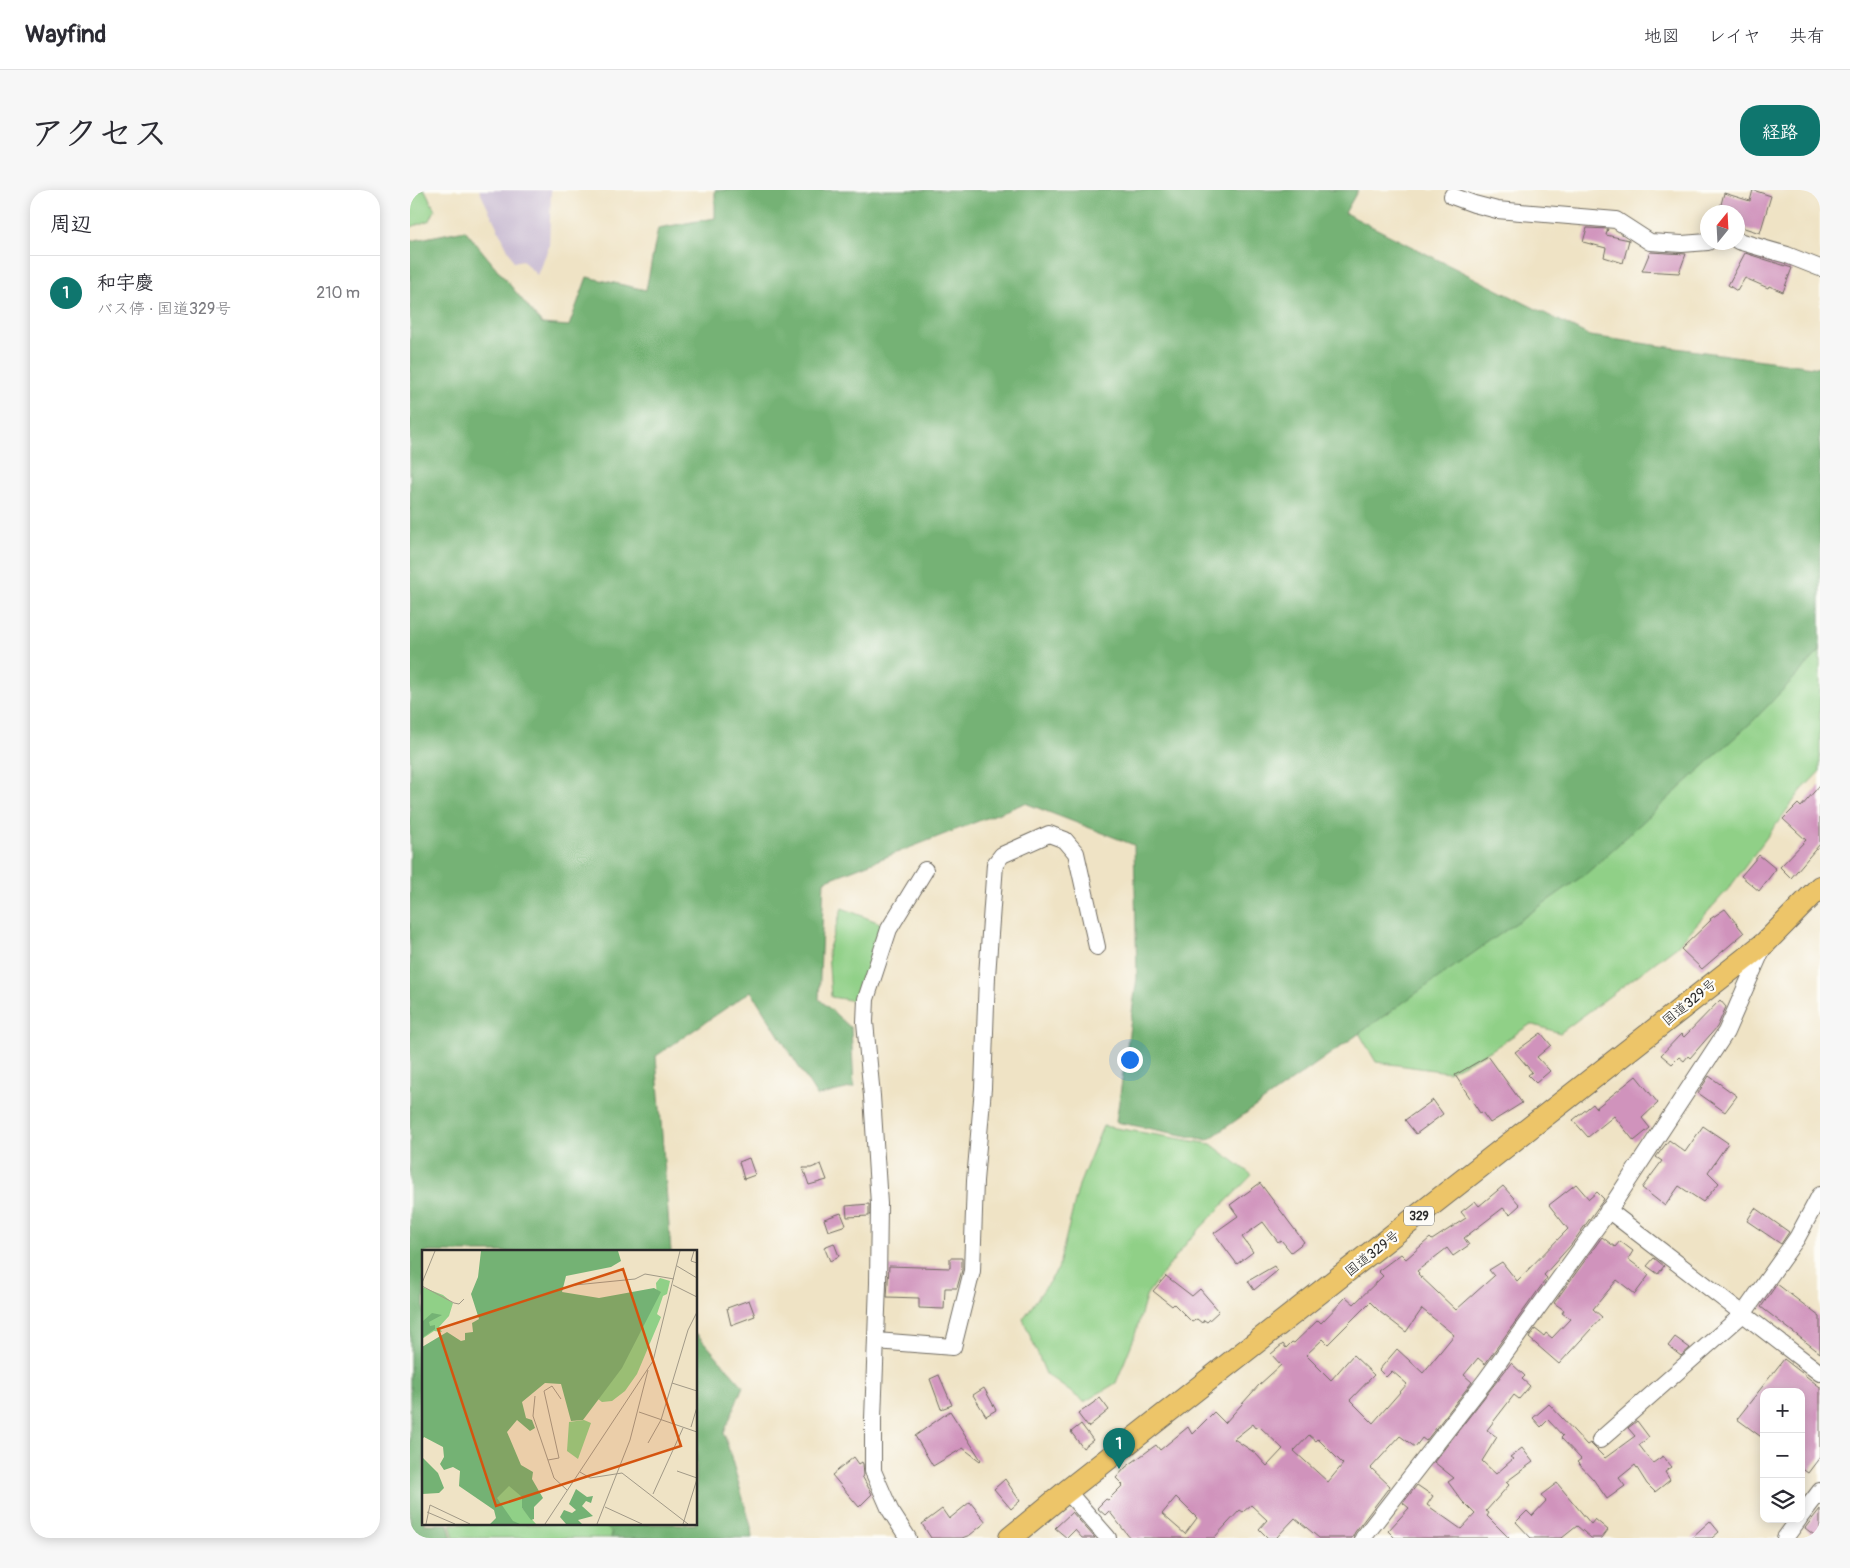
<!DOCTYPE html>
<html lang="ja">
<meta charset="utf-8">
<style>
body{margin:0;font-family:Pangolin,"Klee One",sans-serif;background:#f7f7f7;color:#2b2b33}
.controls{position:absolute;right:15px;bottom:15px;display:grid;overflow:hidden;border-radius:10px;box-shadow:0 2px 12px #0003}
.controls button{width:45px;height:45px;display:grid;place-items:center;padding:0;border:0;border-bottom:1px solid #e1e1e2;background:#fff;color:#2b2b33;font:25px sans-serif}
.compass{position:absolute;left:1290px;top:15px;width:45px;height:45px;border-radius:50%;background:#fff;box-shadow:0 2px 12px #0003;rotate:18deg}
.you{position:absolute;left:719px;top:869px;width:18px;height:18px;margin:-12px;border:4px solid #fff;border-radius:50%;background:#1a73e8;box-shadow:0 0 0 8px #1a73e833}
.badge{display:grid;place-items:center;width:32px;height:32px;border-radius:50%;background:#0f766e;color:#fff;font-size:16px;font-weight:700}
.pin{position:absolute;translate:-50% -41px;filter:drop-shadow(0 1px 2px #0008)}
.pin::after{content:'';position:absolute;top:26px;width:18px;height:15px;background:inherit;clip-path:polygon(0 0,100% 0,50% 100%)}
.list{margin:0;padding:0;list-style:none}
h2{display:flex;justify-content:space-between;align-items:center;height:65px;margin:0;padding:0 20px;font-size:21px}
h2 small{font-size:16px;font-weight:400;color:#7c7c81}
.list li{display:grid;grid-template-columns:32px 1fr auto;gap:15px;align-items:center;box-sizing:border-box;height:75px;padding:0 20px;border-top:1px solid #e1e1e2}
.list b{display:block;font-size:19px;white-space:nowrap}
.list p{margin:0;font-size:16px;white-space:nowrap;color:#7c7c81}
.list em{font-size:16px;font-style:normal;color:#7c7c81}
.icon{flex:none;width:28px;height:28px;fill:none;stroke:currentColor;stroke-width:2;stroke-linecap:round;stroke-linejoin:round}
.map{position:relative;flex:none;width:1410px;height:1348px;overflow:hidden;border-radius:20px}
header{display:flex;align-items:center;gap:30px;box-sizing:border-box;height:70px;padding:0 25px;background:#fff;border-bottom:1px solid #e1e1e2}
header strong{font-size:24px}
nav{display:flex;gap:28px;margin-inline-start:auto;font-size:18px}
.intro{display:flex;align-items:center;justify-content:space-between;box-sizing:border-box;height:120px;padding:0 30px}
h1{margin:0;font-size:35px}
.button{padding:12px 22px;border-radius:20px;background:#0f766e;color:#fff;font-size:18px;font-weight:700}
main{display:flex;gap:30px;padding:0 30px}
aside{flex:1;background:#fff;border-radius:20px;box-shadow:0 2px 12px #0003}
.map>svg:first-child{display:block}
</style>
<header>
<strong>Wayfind</strong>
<nav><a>地図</a><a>レイヤ</a><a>共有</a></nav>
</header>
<div class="intro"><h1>アクセス</h1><a class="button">経路</a></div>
<main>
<aside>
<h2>周辺<small></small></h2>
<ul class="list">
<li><span class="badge">1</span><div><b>和宇慶</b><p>バス停 · 国道329号</p></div><em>210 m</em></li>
</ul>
</aside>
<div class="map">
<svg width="1410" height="1348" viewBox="0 0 1410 1348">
<rect width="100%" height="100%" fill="#fdfcf7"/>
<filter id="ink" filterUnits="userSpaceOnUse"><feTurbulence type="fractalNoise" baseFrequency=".02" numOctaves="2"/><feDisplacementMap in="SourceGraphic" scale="10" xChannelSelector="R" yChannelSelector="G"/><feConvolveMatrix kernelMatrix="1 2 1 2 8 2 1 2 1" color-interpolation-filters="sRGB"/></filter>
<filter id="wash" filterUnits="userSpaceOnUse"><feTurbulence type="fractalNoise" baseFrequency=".0096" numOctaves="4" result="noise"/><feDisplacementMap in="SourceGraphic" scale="20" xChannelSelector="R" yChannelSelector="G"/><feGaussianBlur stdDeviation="1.12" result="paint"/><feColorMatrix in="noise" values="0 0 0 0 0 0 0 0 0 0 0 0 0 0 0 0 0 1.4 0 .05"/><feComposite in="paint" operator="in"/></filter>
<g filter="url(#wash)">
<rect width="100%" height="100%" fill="#efe3c5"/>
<polygon fill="#edd1e9" points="1366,0 1410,0 1410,8 1400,3"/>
<polygon fill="#ccbfd4" points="69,0 141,0 139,57 127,85 112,70 104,72"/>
<g fill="#90d087" stroke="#5e7e59">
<polygon points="0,0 15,0 25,20 20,30 1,37"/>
<polygon points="1410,456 1410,581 1391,601 1320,697 1267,756 1150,843 1121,834 1080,861 1038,882 966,872 945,836"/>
<polygon points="432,718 475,735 452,812 421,807 418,761"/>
<polygon points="693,936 801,954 842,985 779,1050 737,1104 724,1148 706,1193 674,1212 636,1184 613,1129 648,1079 669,995"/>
<polygon points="40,1334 205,1334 201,1348 44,1348"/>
</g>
<g fill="#74b274" stroke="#506e50">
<polygon points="305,0 948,0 935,23 1180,146 1410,178 1410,461 1345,529 1177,683 798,950 706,932 727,788 724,655 615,613 414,691 409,809 441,838 444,897 407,906 341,801 246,866 261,1062 14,1062 14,1334 38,1334 42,1348 0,1348 0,51 55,40 132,134 159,136 177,87 236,100 248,38 305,28"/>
<polygon points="286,1143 333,1196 314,1243 341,1336 342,1348 201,1348 202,1344 195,1334 286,1334"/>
</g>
<g id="blocks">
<g fill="#d093bc" fill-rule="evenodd">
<polygon points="1343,0 1361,6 1350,43 1328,36 1328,22 1309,22 1314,3 1340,11"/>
<polygon points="1177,38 1198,39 1196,45 1219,50 1213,73 1194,67 1196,58 1173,52"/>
<polygon points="1240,62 1276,64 1269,83 1232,81"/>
<polygon points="1335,63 1382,78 1373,102 1359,96 1358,98 1335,88 1327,101 1318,95"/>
<polygon points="1410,595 1410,654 1381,688 1370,677 1396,650 1373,629 1388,614 1391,617"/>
<polygon points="1349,665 1366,679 1349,701 1331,686"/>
<polygon points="1315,719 1334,743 1292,779 1271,759 1301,730 1300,729"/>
<polygon points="1310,810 1316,817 1307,837 1280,868 1278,866 1274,871 1269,867 1262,874 1251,865 1271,844 1274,847"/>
<polygon points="1131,843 1141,855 1127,867 1140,881 1126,893 1118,885 1122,882 1105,862"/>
<polygon points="1078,866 1112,913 1080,933 1072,922 1070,923 1045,885"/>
<polygon points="1226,886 1248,913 1232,928 1240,938 1224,951 1204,926 1178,947 1163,930 1183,914 1186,918"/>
<polygon points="1299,886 1327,906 1315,922 1288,903"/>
<polygon points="1023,910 1033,924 1006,944 995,930"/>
<polygon points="1293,936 1318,953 1298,982 1309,993 1293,1012 1269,996 1255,1016 1232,998 1252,971 1246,967 1259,950 1275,962"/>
<polygon points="339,968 345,985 334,989 329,972"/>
<polygon points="411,974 417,990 399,995 393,978 401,978"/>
<polygon points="850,993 894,1052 881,1062 871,1050 868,1052 853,1032 832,1047 843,1062 827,1074 804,1043 828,1026 820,1015"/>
<path d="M 1166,994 L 1179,1009 L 1187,1002 L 1194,1009 L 1161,1055 L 1134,1085 L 1137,1088 L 1075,1174 L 1068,1168 L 1054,1185 L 1062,1192 L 1016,1251 L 1012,1248 L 1005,1257 L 990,1246 L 961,1278 L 980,1296 L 945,1342 L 942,1348 L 909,1348 L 885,1328 L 866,1348 L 858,1348 L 849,1339 L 857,1330 L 841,1315 L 833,1322 L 830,1320 L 804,1348 L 720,1348 L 699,1321 L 695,1325 L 687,1318 L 696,1309 L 698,1310 L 713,1295 L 706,1288 L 716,1277 L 746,1255 L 750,1260 L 778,1237 L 782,1244 L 804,1222 L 815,1233 L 849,1195 L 871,1175 L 861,1164 L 873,1154 L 876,1158 L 882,1152 L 884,1153 L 908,1130 L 911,1133 L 936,1107 L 944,1114 L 973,1086 L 968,1081 L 991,1064 L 996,1069 L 1020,1048 L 1022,1050 L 1056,1028 L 1051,1022 L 1065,1011 L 1069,1016 L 1093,996 L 1110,1015 L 1100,1024 L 1093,1018 L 1054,1048 L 1059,1055 L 1043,1066 L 1037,1058 L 1007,1081 L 1009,1083 L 1008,1084 L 1046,1120 L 1084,1086 L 1079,1080 L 1092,1072 L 1107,1091 L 1158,1039 L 1139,1015 ZM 960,1112 L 970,1122 L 996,1142 L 1012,1119 L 1044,1145 L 1013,1183 L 987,1159 L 969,1180 L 976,1187 L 982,1181 L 997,1194 L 963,1233 L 940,1210 L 964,1185 L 943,1165 L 921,1190 L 896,1165 L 913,1149 L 918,1154 ZM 843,1234 L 846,1238 L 849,1236 L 873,1259 L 857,1276 L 845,1263 L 824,1249 ZM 899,1245 L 906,1251 L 908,1249 L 933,1274 L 918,1292 L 884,1261 ZM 766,1307 L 787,1328 L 775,1344 L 752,1324 Z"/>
<polygon points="459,1014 459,1026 437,1027 436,1016"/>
<polygon points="1345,1018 1379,1042 1371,1054 1337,1031"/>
<polygon points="431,1023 436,1035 418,1041 414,1029"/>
<polygon points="1192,1047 1205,1057 1210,1051 1223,1061 1218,1069 1239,1085 1225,1104 1207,1090 1183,1119 1192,1127 1149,1174 1119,1148 1125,1139 1134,1146 1136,1143 1142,1148 1160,1129 1152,1123 1154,1120 1144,1113"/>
<polygon points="424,1053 429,1066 420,1071 414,1057"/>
<polygon points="540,1068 552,1068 552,1080 547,1098 535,1098 534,1119 509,1118 509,1108 477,1107 479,1076 540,1078"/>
<polygon points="1244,1068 1254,1076 1248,1084 1237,1076"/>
<polygon points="864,1076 867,1081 844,1100 838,1091"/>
<polygon points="756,1086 782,1106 790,1099 809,1121 797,1132 794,1130 792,1133 787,1129 782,1132 764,1114 762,1116 743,1101"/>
<polygon points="1367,1094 1410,1127 1410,1163 1351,1117"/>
<polygon points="339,1110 345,1126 321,1135 317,1118"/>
<polygon points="1265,1147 1280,1158 1271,1166 1258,1156"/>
<polygon points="1374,1169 1410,1197 1410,1267 1398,1283 1391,1278 1391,1202 1354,1202 1354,1249 1327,1229"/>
<polygon points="1101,1173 1115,1186 1112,1189 1120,1196 1109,1209 1104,1205 1077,1240 1087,1247 1072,1271 1086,1284 1103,1269 1100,1267 1112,1258 1123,1272 1096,1292 1099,1295 1076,1321 1079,1323 1077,1326 1099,1348 985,1348 978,1341 999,1318 993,1313 1007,1295 1023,1306 1017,1315 1051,1339 1065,1324 1052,1311 1038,1292 1044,1288 1024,1272"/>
<polygon points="529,1185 542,1215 531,1219 520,1189"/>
<polygon points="574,1198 586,1220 576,1226 563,1205"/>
<polygon points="690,1208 699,1220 678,1237 668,1224"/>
<polygon points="1139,1214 1177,1255 1180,1253 1195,1268 1225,1246 1218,1238 1227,1231 1239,1247 1229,1255 1243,1273 1253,1266 1262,1277 1255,1282 1260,1290 1245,1302 1237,1294 1225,1275 1209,1288 1215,1296 1197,1309 1183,1289 1167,1272 1171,1269 1151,1248 1153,1246 1138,1230 1131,1237 1123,1228"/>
<polygon points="540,1221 571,1270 570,1271 553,1258 523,1276 505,1246"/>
<polygon points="671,1234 683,1250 673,1258 661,1242"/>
<polygon points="444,1267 449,1274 452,1272 453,1274 454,1285 452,1286 462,1304 449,1317 422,1285"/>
<polygon points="595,1289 610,1311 601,1319 584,1299"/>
<polygon points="1147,1293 1181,1334 1185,1329 1198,1340 1192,1348 1181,1348 1167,1336 1152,1348 1121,1348 1106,1332 1117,1321 1122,1326 1136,1311 1131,1305"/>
<polygon points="560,1312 576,1332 560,1345 552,1348 521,1348 512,1334 532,1319 539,1329"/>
<polygon points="1410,1319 1410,1348 1408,1348 1395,1338"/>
<polygon points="662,1322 685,1348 672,1348 665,1340 657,1348 645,1338"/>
<polygon points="1300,1331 1309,1342 1302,1348 1281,1348"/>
</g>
</g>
</g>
<g filter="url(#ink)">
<use href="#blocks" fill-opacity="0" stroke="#706b61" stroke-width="1"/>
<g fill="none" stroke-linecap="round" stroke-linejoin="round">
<g stroke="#706b61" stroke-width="18">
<g id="minor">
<polyline points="1042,6 1064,14 1087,20 1206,30 1240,52 1272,54 1298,52"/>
<polyline points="1328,51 1377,65 1410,78"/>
<polyline points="1198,1020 1410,1183"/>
<polyline points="466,1151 543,1157 562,1081 565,991 573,898 577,786 585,674 592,665 639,644 655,650 666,663 687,757"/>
<polyline points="1190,1250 1333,1124 1387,1048 1410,1005"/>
<polyline points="657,1301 698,1348"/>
<polyline points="1391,1326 1410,1301"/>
<polyline points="498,1348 480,1320 463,1281 463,1229 468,1093 469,1014 462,906 455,832 456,809 479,739 515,680"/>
<polyline points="953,1348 1075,1191 1199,1020 1316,842 1355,753"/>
<polyline points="1375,1348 1389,1329"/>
</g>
</g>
<g stroke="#706b61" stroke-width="24">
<polyline id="highway" points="600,1348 657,1301 1355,753 1410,697"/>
</g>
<use href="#minor" stroke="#fff" stroke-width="16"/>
<use href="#highway" stroke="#edc569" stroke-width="22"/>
</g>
</g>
<g text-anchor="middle" stroke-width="4.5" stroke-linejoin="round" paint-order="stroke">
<rect fill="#fdfcf7" stroke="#6a6a68" stroke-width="1" x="994" y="1016.5" width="30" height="19" rx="4"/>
<g font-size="12" font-weight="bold" fill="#2b2b2b">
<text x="1009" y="1030">329</text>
</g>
<g font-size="14" fill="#2b2b2b" stroke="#fdfcf7">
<text transform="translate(1279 812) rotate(-39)" y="5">国道329号</text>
<text transform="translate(962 1063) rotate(-38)" y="5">国道329号</text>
</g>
</g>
<g transform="translate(12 1060)">
<rect width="275" height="275" fill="#efe3c5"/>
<path d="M 238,28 L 248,31 L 245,44 L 241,46 L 235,64 L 239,67 L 215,124 L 203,141 L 190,151 L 180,152 L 176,149 L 235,47 L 234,33 ZM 0,37 L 21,45 L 31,53 L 27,66 L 17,77 L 20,82 L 12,81 L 0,89 ZM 162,170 L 169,173 L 156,209 L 145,201 L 147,172 ZM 79,224 L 100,241 L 100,258 L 114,274 L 92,274 L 65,238 Z" fill="#90d087"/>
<path d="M 59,1 L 196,1 L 199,11 L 189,17 L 144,26 L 140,42 L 177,48 L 232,38 L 239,42 L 200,118 L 161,170 L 149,171 L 139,134 L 123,133 L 100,152 L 104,168 L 110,170 L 113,178 L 108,181 L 95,170 L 85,182 L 99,215 L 111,222 L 110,229 L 121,248 L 112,257 L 112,269 L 109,270 L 100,258 L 100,247 L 87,236 L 75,248 L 91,271 L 98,274 L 68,274 L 74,268 L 72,260 L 37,236 L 38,221 L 31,217 L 22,220 L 18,214 L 22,207 L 21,197 L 2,187 L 0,190 L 0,97 L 25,82 L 39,91 L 43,90 L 43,83 L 51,82 L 50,73 L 57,69 L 49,44 L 56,27 ZM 10,63 L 20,65 L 7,72 L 8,76 L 13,75 L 13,79 L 0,88 L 1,71 ZM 0,207 L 16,223 L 22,238 L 17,243 L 0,244 ZM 154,239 L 165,247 L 171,246 L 169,253 L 164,251 L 160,256 L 171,266 L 156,270 L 160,274 L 144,274 L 138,267 L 142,260 L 150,263 L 154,260 L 147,254 Z" fill="#74b274"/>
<path fill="none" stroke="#a19987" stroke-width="1" d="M 272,1 L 269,11 L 275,13M 255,16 L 275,28M 0,33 L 13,1M 153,35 L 213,29 L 223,24 L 252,29M 251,35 L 275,47M 0,36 L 32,53 L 37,54 L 42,49M 250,133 L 275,141M 113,146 L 111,166 L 132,228 L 145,240M 217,162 L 275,182M 269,177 L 275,157M 226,193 L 239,170 L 266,80 L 275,62M 126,210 L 137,208 L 122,141 L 130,136 L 139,149M 255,221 L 275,228M 158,222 L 168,228 L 200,223 L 266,274M 231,244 L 261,178M 183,257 L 220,274M 5,262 L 33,274M 4,274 L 8,255 L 48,274M 123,274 L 231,111 L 258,1M 175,274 L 208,190 L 226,120M 261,274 L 275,229"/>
<path fill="#d5540f" fill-opacity="0.15" stroke="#d5540f" stroke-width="2.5" d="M 201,19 L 259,196 L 74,256 L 16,79 Z"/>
<rect width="275" height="275" fill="none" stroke="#2b2b2b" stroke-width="2.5"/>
</g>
</svg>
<div class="controls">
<button>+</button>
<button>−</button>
<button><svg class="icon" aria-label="layers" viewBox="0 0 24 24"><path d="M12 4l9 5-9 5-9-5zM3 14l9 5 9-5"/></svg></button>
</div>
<svg class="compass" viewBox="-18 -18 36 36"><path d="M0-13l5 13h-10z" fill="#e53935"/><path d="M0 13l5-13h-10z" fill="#7c7c81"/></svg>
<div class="you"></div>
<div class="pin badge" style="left:709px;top:1279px">1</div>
</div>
</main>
